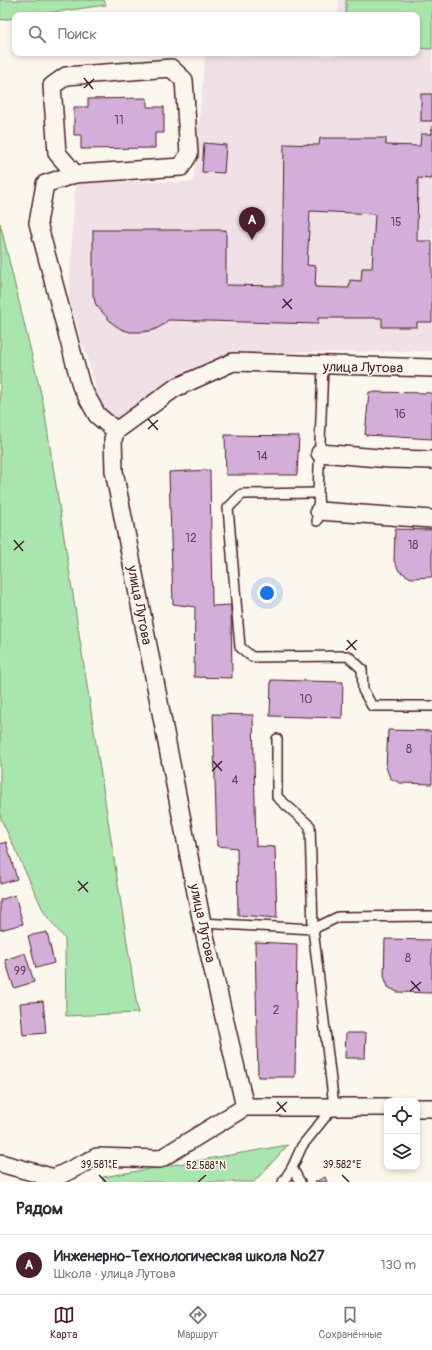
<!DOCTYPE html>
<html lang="ru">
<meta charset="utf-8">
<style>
body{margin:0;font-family:Pangolin,sans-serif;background:#f7f7f7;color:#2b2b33}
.controls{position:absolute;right:12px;bottom:12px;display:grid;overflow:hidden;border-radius:8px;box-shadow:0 2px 6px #0003}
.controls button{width:36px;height:36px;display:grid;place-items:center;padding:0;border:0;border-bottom:1px solid #e1e1e2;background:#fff;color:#2b2b33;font:20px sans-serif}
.you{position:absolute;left:267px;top:593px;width:14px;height:14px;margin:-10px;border:3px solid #fff;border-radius:50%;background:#1a73e8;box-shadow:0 0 0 6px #1a73e833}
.badge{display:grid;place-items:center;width:26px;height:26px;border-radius:50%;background:#4a1f2b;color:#fff;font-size:13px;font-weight:700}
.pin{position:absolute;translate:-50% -33px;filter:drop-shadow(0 1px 2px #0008)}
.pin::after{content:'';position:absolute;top:21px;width:14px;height:12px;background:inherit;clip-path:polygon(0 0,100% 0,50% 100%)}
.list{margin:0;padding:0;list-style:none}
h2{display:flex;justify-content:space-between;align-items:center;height:52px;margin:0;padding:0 16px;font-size:17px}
h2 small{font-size:13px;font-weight:400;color:#7c7c81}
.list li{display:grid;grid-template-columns:26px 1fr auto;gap:12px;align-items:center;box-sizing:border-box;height:60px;padding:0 16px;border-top:1px solid #e1e1e2}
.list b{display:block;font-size:15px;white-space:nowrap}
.list p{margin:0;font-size:13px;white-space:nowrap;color:#7c7c81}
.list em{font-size:13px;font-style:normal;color:#7c7c81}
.icon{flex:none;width:22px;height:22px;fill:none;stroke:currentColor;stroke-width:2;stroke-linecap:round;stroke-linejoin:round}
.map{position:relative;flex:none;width:432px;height:1182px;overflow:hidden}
.search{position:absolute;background:#fff;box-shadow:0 2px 6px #0003;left:12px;right:12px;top:12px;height:44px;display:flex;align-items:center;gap:10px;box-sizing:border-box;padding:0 14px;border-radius:8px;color:#7c7c81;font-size:15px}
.sheet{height:112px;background:#fff}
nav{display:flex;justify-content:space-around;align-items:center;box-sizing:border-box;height:56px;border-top:1px solid #e1e1e2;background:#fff;font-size:11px;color:#7c7c81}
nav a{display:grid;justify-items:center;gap:2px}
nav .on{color:#4a1f2b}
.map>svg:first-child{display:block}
</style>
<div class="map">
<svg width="432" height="1182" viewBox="0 0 432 1182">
<rect width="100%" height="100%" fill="#fbf7ec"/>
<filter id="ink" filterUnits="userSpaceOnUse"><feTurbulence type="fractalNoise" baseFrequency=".025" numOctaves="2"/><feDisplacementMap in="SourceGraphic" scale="8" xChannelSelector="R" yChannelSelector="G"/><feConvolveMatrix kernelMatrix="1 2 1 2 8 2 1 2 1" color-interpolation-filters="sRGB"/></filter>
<g filter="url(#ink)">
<polygon fill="#efe1e6" points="339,0 432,0 432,351 247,353 193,373 120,420 101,409 94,380 69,298 75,181 193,182 205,56 337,56 337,53 417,53 417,15 338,15"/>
<g fill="#a9e6ad" stroke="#7a826c">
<polygon points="0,0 104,0 106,5 34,15 15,15 15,18 0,20"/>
<polygon points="346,0 432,0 432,49 417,48 417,15 346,15"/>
<polygon points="0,223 43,402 138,1013 66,1016 65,939 45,914 1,819 0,808"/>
<polygon points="288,1145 254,1182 103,1182 103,1177"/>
</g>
<g fill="#d2aed8" stroke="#4a1f2b" fill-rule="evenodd">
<rect x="421" y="94" width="11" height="27"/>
<polygon points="147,98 147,107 164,107 164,133 155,133 155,148 81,149 81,135 74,135 74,107 88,107 88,99"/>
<path d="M 432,126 L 432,179 L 418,178 L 417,241 L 432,241 L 432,322 L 417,322 L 417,327 L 382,327 L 382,318 L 318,318 L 318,324 L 168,320 L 163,325 L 154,330 L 143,332 L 130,332 L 121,329 L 112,323 L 96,305 L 93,295 L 93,230 L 226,230 L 226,285 L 282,286 L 284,144 L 319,145 L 320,138 L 386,138 L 386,145 L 420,146 L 421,134 L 432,134 ZM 310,211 L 375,214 L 372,268 L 362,268 L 361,281 L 350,280 L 349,288 L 315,287 L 316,266 L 307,265 Z"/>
<polygon points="204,143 226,145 224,173 202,172"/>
<polygon points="369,392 432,393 432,439 365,435"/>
<polygon points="225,435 299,436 297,475 226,475"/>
<polygon points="210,470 212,606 231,605 232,678 194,677 195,607 173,604 169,472"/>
<polygon points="395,529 432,530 432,577 411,578 399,571 394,561"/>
<polygon points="271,680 343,682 342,718 270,716"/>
<polygon points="213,714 253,715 256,846 275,847 277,918 238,915 237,848 217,846"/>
<polygon points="388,730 432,731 432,784 400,783 390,778 386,767"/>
<polygon points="6,842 17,879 0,884 0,844"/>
<polygon points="15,895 23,924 0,930 0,900"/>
<polygon points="47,932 54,963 36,968 28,936"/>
<polygon points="385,939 432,940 432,993 397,992 388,987 384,976"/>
<polygon points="255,942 297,944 295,1077 258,1077"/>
<polygon points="25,953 34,982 14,988 5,960"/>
<polygon points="43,1001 46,1033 23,1035 20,1003"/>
<polygon points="346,1033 366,1033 365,1058 345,1058"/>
<polygon points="325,1177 327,1182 315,1182"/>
</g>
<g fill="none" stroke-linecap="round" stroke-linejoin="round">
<g stroke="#4a1f2b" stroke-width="12">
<g id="lane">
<polyline points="318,493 242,494 228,508 240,647 252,657 348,656 362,669 363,690 372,706 432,706"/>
<polyline points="317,521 319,511 318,493 323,366"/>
<polyline points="277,739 277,797 310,826 313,929 334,1106 302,1146 292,1168 283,1182"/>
<polyline points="202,923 313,929 338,917 432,916"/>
<polyline points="292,1168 300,1182"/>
</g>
</g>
<g stroke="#4a1f2b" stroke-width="20">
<g id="street">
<polyline points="75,174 57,153 52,86 66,76 171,68 184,80 189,154 181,167 75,174 45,184 38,223 81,386 97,415 116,431"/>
<polyline points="320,453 390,459 432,460"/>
<polyline points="319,511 432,519"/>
<polyline points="245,1107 202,923 114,471 113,439 116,431 175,388 233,362 432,368"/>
<polyline points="417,1108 432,1108"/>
<polyline points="0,1163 54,1178 97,1157 160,1159 245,1107 387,1107"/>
</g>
</g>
<use href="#lane" stroke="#fbf7ec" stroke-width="9"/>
<use href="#street" stroke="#fbf7ec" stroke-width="17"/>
</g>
</g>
<path fill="none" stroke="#4a1f2b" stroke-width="1.5" d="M 84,78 L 93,89M 84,88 L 94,79M 283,299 L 292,309M 282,308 L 292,299M 148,419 L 158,430M 148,429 L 158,420M 14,540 L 23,551M 14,550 L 24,541M 347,640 L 356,650M 346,650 L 357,640M 213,761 L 222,771M 212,771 L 222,761M 78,881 L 88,892M 78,891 L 88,882M 411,981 L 420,991M 410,991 L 421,982M 277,1102 L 286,1112M 276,1112 L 287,1102M 99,1175 L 106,1182M 342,1175 L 349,1182M 198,1182 L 206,1175"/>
<g text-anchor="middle" stroke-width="3" stroke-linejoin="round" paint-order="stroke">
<g font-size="12" fill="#6c4356">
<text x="119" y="124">11</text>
<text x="396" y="226">15</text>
<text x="400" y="418">16</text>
<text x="262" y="460">14</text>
<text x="191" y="542">12</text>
<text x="413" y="549">18</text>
<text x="306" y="703">10</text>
<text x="409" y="753">8</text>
<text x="235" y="784">4</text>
<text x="408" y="962">8</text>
<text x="20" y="975">99</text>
<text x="276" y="1014">2</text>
</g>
<g font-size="14" fill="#4a1f2b" stroke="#fbf7ec">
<text transform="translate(363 367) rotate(1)" y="5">улица Лутова</text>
<text transform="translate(140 605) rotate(79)" y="5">улица Лутова</text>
<text transform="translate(203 923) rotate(78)" y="5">улица Лутова</text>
</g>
</g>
<g font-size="10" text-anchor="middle" fill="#4a1f2b" stroke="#fbf7ec" stroke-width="3" stroke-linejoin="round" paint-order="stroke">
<text x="99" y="1168">39.581°E</text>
<text x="342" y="1168">39.582°E</text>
<text x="206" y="1169">52.588°N</text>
</g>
</svg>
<div class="controls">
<button><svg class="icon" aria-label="locate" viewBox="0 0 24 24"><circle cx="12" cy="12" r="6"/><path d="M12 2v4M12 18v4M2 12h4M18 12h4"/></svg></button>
<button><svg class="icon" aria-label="layers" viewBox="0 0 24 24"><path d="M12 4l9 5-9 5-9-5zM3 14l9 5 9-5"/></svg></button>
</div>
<div class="you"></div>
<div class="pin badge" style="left:252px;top:240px">A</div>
<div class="search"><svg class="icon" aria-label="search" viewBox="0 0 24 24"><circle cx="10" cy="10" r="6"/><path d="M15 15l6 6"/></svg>Поиск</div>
</div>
<section class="sheet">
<h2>Рядом<small></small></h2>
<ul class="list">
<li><span class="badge">A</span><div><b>Инженерно-Технологическая школа №27</b><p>Школа · улица Лутова</p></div><em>130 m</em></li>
</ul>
</section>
<nav>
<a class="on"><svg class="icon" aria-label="map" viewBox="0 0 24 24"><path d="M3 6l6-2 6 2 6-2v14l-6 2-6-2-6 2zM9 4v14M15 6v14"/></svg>Карта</a>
<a><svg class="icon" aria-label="directions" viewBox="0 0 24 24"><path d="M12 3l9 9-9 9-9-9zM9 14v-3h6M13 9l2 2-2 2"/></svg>Маршрут</a>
<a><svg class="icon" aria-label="saved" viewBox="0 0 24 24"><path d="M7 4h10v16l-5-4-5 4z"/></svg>Сохранённые</a>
</nav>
